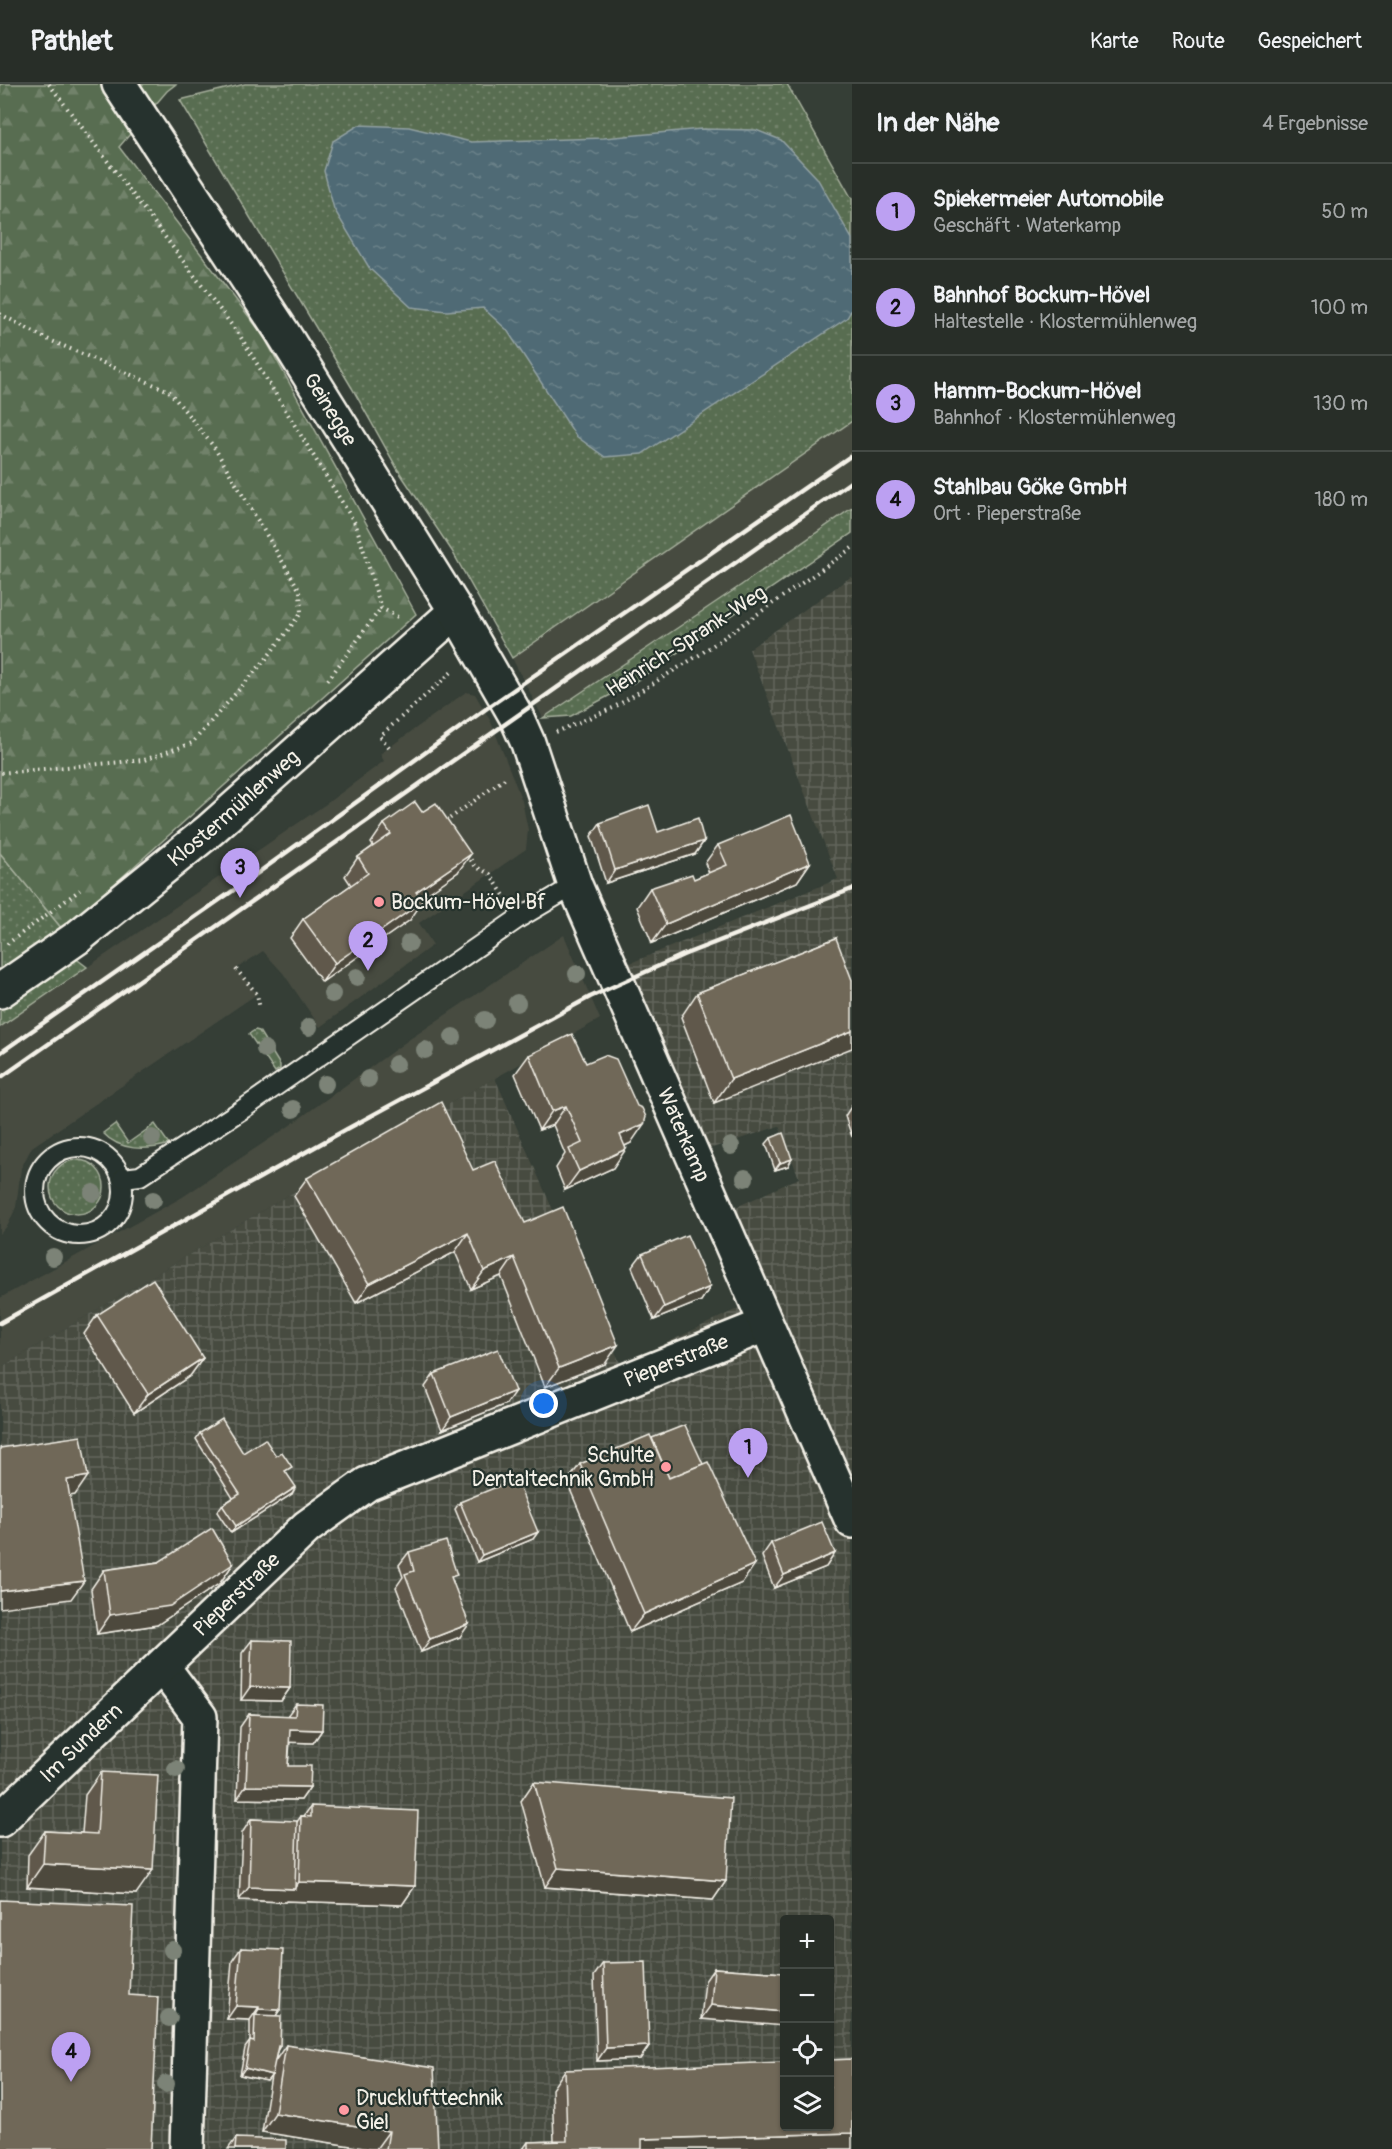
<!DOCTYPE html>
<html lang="de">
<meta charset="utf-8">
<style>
body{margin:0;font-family:Pangolin,sans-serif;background:#343a34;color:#f1f3f6}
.controls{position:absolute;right:18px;bottom:18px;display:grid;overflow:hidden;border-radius:6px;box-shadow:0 2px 4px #0004}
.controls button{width:54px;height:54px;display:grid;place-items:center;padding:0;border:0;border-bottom:2px solid #444a45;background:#282e28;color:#f1f3f6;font:30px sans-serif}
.you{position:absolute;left:544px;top:1320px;width:21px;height:21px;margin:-15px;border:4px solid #fff;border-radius:50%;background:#1a73e8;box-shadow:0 0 0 9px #1a73e833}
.badge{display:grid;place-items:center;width:39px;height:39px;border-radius:50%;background:#bca0f2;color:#111;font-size:20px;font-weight:700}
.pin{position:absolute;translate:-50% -50px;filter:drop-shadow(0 2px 3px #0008)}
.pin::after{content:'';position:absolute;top:32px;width:21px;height:18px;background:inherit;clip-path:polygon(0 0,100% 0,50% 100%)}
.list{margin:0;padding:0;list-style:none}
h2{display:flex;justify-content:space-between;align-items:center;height:78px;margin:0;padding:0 24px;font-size:26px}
h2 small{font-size:20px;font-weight:400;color:#a5a8a8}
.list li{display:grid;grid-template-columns:39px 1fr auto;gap:18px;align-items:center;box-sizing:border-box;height:96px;padding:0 24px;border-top:2px solid #444a45}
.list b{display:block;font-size:22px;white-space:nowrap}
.list p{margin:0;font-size:20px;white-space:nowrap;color:#a5a8a8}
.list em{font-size:20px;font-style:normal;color:#a5a8a8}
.icon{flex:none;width:33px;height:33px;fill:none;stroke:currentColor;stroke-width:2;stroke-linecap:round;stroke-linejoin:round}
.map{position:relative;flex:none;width:852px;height:2065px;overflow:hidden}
header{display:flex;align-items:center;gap:36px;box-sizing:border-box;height:84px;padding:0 30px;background:#282e28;border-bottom:2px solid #444a45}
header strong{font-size:28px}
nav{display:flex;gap:33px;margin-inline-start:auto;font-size:21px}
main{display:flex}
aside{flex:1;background:#282e28}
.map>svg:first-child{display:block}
</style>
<header>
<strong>Pathlet</strong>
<nav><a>Karte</a><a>Route</a><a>Gespeichert</a></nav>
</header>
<main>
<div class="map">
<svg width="852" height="2065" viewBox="0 0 852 2065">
<defs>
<pattern id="industrial-grid" width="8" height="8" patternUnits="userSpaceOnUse" patternTransform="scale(1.5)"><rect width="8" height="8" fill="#474b40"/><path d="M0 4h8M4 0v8" fill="none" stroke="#62655c"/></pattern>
<pattern id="grass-dots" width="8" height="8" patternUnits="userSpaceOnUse" patternTransform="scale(1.5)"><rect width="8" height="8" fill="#596d51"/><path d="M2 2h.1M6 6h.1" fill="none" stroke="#71826a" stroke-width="1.8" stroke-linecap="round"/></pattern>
<pattern id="forest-firs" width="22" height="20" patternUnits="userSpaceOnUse" patternTransform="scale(1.5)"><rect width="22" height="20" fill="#596d51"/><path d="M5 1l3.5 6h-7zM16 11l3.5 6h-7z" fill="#71826a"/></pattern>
<pattern id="water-ripples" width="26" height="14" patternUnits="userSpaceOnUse" patternTransform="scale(1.5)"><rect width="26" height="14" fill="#506b75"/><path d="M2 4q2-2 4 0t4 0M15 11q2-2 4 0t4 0" fill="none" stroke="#6a8189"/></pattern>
</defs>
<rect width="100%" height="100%" fill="#353e36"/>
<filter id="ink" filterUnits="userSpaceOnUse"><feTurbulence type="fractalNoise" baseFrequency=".0167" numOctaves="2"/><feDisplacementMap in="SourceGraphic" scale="12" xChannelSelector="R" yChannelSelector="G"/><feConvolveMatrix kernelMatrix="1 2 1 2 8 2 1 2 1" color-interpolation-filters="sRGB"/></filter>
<g filter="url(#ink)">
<g fill="#474b40">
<polygon points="852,337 852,424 737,504 543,634 512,574"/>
<polygon points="466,608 475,610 491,638 522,717 528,746 526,765 419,839 433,861 320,943 283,889 263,867 236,885 257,910 32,1063 21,1084 16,1123 8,1141 0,1150 0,943 326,720 384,677 380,670"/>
<polygon points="564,851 600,935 307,1100 0,1284 0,1214 181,1114 289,1042 407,957"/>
</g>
<path fill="url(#industrial-grid)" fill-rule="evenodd" d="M 852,492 L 852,2065 L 0,2065 L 0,1284 L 307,1100 L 495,994 L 621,1281 L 766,1211 L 734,1124 L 799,1094 L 779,1042 L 709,1065 L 644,918 L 623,882 L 838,795 L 749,565 ZM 784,1836 L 830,1836 L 830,2042 L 784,2042 Z"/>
<g fill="url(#grass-dots)" stroke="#a6af9c" stroke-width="1.5">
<polygon points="245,0 787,0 852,115 852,337 512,574 452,467 398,386 352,304 180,16"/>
<polygon points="852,424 852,449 633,599 571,632 543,634 737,504"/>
<polygon points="0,769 63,846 0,890"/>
<polygon points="74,873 87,883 0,943 0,923"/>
<polygon points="255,946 259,947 280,981 280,985 275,988 249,950"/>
<path d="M 115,1040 L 128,1059 L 155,1040 L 169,1060 C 146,1067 120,1067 103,1049 Z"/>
<circle cx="77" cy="1103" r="27"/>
</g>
<polygon fill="url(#forest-firs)" stroke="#a6af9c" stroke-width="1.5" points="0,0 176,0 167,7 119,63 263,251 416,530 63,846 0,769"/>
<polygon fill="url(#water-ripples)" stroke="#92a1a3" stroke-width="1.5" points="359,41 409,43 471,58 604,54 701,45 756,46 781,56 817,94 852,155 852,225 847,234 642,370 605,373 576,352 507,246 483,224 447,227 411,223 370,185 334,125 324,87 333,57"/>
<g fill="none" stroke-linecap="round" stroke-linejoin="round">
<g stroke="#f4f1e8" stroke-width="22">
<g id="service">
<circle cx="79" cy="1107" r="44"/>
<polyline points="123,1094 140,1092 243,1025 519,834 575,801"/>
</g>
</g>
<g stroke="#f4f1e8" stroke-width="38">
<g id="minor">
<path id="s1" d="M 0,907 L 78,853 L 210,746 L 456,527"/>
<polyline points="162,1582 200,1633 187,2065"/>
<path id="s2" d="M 0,1736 L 307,1443 L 367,1400 L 765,1241"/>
</g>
</g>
<g stroke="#f4f1e8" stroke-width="38">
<g id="tertiary">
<path id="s3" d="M 119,0 L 281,246 L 456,527 L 516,632 L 528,659 L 575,801 L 852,1437"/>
</g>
</g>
<g stroke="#f4f1e8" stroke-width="4" stroke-dasharray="1.5 4.5" stroke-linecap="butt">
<polyline points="49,0 240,252 356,441 381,524 401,535"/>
<polyline points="0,230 47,255 169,307 214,363 300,507 301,529 266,575 192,659 144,676 0,689"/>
<polyline points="328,596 381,524"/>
<polyline points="556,648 613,624 699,571 852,464"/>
<polyline points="389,663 380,652 454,586"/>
<polyline points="445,738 507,693"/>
<polyline points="467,771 476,783 490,790 505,813"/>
<polyline points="7,860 80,806"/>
<polyline points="236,885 257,910 260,925"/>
</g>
<use href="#service" stroke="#26332d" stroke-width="18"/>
<use href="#minor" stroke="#26332d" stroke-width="33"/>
<use href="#tertiary" stroke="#26332d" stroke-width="33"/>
<g stroke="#f4f1e8" stroke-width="4.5">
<polyline points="0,969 244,799 490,622 852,371"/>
<polyline points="0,994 852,397"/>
<polyline points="0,1239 347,1045 590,913 683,871 852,805"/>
</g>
</g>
<g fill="#7c8377">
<circle cx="409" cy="859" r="9"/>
<circle cx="577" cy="890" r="9"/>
<circle cx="357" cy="893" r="9"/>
<circle cx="332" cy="910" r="9"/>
<circle cx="517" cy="919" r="9"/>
<circle cx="485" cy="936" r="9"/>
<circle cx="309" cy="943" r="9"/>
<circle cx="453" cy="953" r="9"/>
<circle cx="265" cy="965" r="9"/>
<circle cx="425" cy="966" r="9"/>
<circle cx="396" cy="980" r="9"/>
<circle cx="368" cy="995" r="9"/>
<circle cx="325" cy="1000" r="9"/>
<circle cx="293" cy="1025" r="9"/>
<circle cx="152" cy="1054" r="9"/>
<circle cx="731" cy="1062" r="9"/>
<circle cx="745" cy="1094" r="9"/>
<circle cx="93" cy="1109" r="9"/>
<circle cx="153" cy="1116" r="9"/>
<circle cx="53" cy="1173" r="9"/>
<circle cx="176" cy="1685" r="9"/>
<circle cx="172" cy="1866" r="9"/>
<circle cx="169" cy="1934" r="9"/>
<circle cx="166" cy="2000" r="9"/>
</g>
<g fill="#60594c" stroke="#f4f1e8" stroke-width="1.5">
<polygon points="600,739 658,748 704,757 695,770 606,799 591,752"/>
<polygon points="384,740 458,788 421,814 410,836 322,898 290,854 303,835 351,801 345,792 358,773 373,762 371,759"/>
<polygon points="718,761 810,779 797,798 652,859 637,823 650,804 694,795 709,789 705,779"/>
<polygon points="836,854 714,1019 681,933 697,909"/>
<polygon points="529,971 586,979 631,1059 625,1062 613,1084 565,1106 556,1084 565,1070 553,1041 539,1046 515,990"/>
<polygon points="852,1021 852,1053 845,1032"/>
<polygon points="771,1054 788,1082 775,1086 766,1060"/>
<polygon points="473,1086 525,1139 605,1280 545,1303 501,1192 471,1205 455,1168 356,1219 294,1112 307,1094"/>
<polygon points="642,1170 710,1203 701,1217 654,1236 632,1183"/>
<polygon points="97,1231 203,1274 190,1292 134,1329 84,1250"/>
<polygon points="434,1290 506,1320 442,1346 425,1303"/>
<polygon points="200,1349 287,1390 292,1410 231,1449 217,1428 222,1421 233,1414 196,1355"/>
<polygon points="652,1354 742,1499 630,1548 567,1398 580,1380"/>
<polygon points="460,1418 538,1448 533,1455 477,1478 455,1425"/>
<polygon points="771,1459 835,1469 826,1483 774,1504 762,1472"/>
<polygon points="409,1468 453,1497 460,1553 421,1568 396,1503 403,1493 399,1481"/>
<polygon points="159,1478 233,1480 220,1499 157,1541 97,1550 91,1505 104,1486"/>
<polygon points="252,1556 290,1604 281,1617 241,1616 242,1569"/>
<polygon points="296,1620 322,1646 313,1659 290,1658 288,1682 310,1703 301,1716 237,1715 240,1643 249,1630 287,1632"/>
<polygon points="101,1688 136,1810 27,1803 28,1771 45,1747 82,1749 85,1711"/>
<polygon points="534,1698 726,1797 713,1816 545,1803 521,1717"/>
<polygon points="311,1722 415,1802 402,1821 286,1817 285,1818 239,1816 242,1749 251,1735 297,1738 301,1732 304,1732"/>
<polygon points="241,1864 276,1932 280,1962 277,1967 275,1977 286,1961 438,2065 370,2065 262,2048 271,1992 267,1997 240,1991 245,1964 250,1957 250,1936 227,1935 232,1877"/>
<polygon points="603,1879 649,1962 640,1975 597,1977 594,1892"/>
<polygon points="714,1884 784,1889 701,1935 705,1897"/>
<polygon points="565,1986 852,2065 523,2065 528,2058 554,2057 552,2005"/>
<polygon points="236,2054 286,2065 228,2065"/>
</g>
<g fill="#4e493e" stroke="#f4f1e8" stroke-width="1.5">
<polygon points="704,757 695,770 606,799 615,786"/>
<polygon points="471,770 458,788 403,827 416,808"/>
<polygon points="810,779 797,798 652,859 666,840"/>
<polygon points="423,817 410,836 322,898 335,879"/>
<polygon points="852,947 852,964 714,1019 731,995"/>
<polygon points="566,1022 553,1041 539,1046 552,1027"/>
<polygon points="644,1040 631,1059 607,1070 620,1051"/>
<polygon points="626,1065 613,1084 565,1106 579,1087"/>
<polygon points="792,1075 788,1082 775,1086 780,1079"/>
<polygon points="468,1149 455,1168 356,1219 369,1200"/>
<polygon points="514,1173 501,1192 471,1205 484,1187"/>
<polygon points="710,1203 701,1217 654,1236 664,1223"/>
<polygon points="618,1261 605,1280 545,1303 559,1284"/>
<polygon points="203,1274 190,1292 134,1329 148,1310"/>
<polygon points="515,1307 506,1320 442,1346 451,1333"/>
<polygon points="88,1392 75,1411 54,1415 67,1396"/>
<polygon points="296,1403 292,1410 231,1449 236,1442"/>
<polygon points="538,1448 533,1455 477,1478 482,1471"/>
<polygon points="835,1469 826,1483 774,1504 784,1491"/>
<polygon points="233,1480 220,1499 157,1541 97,1550 110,1531"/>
<polygon points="755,1480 742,1499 630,1548 644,1530"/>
<polygon points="84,1497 71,1515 0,1524 0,1507"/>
<polygon points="469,1540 460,1553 421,1568 430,1555"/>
<polygon points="250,1603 290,1604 281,1617 241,1616"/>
<polygon points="290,1645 322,1646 313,1659 281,1658"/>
<polygon points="246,1702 310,1703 301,1716 237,1715"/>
<polygon points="43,1780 153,1786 136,1810 27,1803"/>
<polygon points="558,1784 726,1797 713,1816 545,1803"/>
<polygon points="299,1798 415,1802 402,1821 286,1817 285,1818 239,1816 249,1803 294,1805"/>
<polygon points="711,1921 784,1928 784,1942 701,1935"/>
<polygon points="236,1922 259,1923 250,1936 227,1935"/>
<polygon points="259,1925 280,1926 271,1939 255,1931"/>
<polygon points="649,1962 640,1975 597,1977 606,1964"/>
<polygon points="245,1984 272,1991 267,1997 240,1991"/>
<polygon points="275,2029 389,2047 376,2065 370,2065 262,2048"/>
<polygon points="852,2049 852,2065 635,2065 642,2055"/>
</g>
<g fill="#706858" stroke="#f4f1e8" stroke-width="1.5">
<polygon points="415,718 422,728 436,719 471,770 416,808 423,817 335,879 303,835 368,789 358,773 391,750 384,740"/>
<polygon points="649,721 658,748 698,734 704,757 615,786 600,739"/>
<polygon points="791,731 810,779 666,840 650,804 692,790 694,795 727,781 718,761"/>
<polygon points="836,854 852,896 852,947 731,995 697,909"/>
<polygon points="572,950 586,979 605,971 616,975 637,1022 642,1024 646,1033 644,1040 620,1051 626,1065 579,1087 569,1065 582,1059 566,1022 552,1027 529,971"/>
<polygon points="441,1018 473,1086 495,1077 525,1139 563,1123 618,1261 559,1284 514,1173 484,1187 468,1149 369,1200 307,1094"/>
<polygon points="783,1049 792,1075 780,1079 771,1054"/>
<polygon points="687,1151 710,1203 664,1223 642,1170"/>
<polygon points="153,1195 203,1274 148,1310 97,1231"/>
<polygon points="498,1265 515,1307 451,1333 434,1290"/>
<polygon points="222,1335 243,1369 265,1355 276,1372 282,1368 292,1383 285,1387 296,1403 236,1442 222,1421 240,1410 200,1349"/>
<polygon points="685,1341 703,1380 669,1394 652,1354"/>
<polygon points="650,1351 669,1394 708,1378 755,1480 644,1530 580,1380"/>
<polygon points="81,1352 88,1392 67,1396 84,1497 0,1507 0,1364"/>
<polygon points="516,1395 538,1448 482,1471 460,1418"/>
<polygon points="822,1438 835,1469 784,1491 771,1459"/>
<polygon points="212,1444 233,1480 170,1522 110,1531 104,1486 159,1478"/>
<polygon points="446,1457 457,1491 451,1493 469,1540 430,1555 405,1490 414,1487 409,1468"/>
<polygon points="252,1556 291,1557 290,1604 250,1603"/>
<polygon points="296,1620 323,1621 322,1646 290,1645 288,1682 311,1682 310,1703 246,1702 249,1630 295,1632"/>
<polygon points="101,1688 158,1691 153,1786 43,1780 45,1747 97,1750"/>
<polygon points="534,1698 731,1714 726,1797 558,1784"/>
<polygon points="311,1722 418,1727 415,1802 299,1798 301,1732 311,1733"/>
<polygon points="251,1735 297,1737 295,1805 249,1803"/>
<polygon points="0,1816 133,1822 129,1911 158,1913 151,2065 0,2065"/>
<polygon points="241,1864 283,1866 280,1926 259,1925 259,1923 236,1922"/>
<polygon points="646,1878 649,1962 606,1964 603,1879"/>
<polygon points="714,1884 784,1889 784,1928 711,1921"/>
<polygon points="255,1931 281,1932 280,1962 278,1962 272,1991 245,1984 250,1957 254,1958"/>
<polygon points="286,1961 434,1984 438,2065 386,2065 389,2047 275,2029"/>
<polygon points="852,1975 852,2049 642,2055 642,2065 528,2065 528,2058 567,2057 565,1986 784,1978 784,2043 830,2043 830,1976"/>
<polygon points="236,2054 286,2056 286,2065 235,2065"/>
</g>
</g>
<g fill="#ff9aa2" stroke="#26332d" stroke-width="2">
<circle cx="379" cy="818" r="6"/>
<circle cx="666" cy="1383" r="6"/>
<circle cx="344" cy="2026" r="6"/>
</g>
<g text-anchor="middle" stroke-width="4.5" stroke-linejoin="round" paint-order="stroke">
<g font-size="21" fill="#f4f1e8" stroke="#26332d">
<text dy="7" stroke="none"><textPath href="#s3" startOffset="388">Geinegge</textPath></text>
<text transform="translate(686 557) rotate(-33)" y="7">Heinrich-Sprank-Weg</text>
<text dy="7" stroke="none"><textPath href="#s1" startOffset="297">Klostermühlenweg</textPath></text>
<text dy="7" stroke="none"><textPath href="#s3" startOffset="1198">Waterkamp</textPath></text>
<text dy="7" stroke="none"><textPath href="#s2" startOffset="831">Pieperstraße</textPath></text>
<text dy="7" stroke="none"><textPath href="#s2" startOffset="327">Pieperstraße</textPath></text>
<text dy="7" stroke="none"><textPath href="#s2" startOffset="112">Im Sundern</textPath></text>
</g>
<g font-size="21" fill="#f4f1e8" stroke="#26332d" text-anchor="start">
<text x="391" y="825">Bockum-Hövel Bf</text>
<text x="654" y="1378" text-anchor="end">Schulte<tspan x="654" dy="24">Dentaltechnik GmbH</tspan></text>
<text x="356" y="2021">Drucklufttechnik<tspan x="356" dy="24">Giel</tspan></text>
</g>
</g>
</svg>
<div class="controls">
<button>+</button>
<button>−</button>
<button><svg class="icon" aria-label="locate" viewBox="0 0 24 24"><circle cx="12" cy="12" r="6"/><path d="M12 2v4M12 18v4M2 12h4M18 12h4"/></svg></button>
<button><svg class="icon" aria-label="layers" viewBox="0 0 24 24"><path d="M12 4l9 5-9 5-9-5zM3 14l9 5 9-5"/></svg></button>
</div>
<div class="you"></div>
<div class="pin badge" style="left:748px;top:1394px">1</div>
<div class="pin badge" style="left:368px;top:887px">2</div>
<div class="pin badge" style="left:240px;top:814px">3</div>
<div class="pin badge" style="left:71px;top:1998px">4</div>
</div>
<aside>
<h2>In der Nähe<small>4 Ergebnisse</small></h2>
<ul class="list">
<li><span class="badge">1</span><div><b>Spiekermeier Automobile</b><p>Geschäft · Waterkamp</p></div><em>50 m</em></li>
<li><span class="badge">2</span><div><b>Bahnhof Bockum-Hövel</b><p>Haltestelle · Klostermühlenweg</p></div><em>100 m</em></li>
<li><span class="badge">3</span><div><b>Hamm-Bockum-Hövel</b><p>Bahnhof · Klostermühlenweg</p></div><em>130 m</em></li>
<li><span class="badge">4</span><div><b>Stahlbau Göke GmbH</b><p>Ort · Pieperstraße</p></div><em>180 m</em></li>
</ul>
</aside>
</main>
